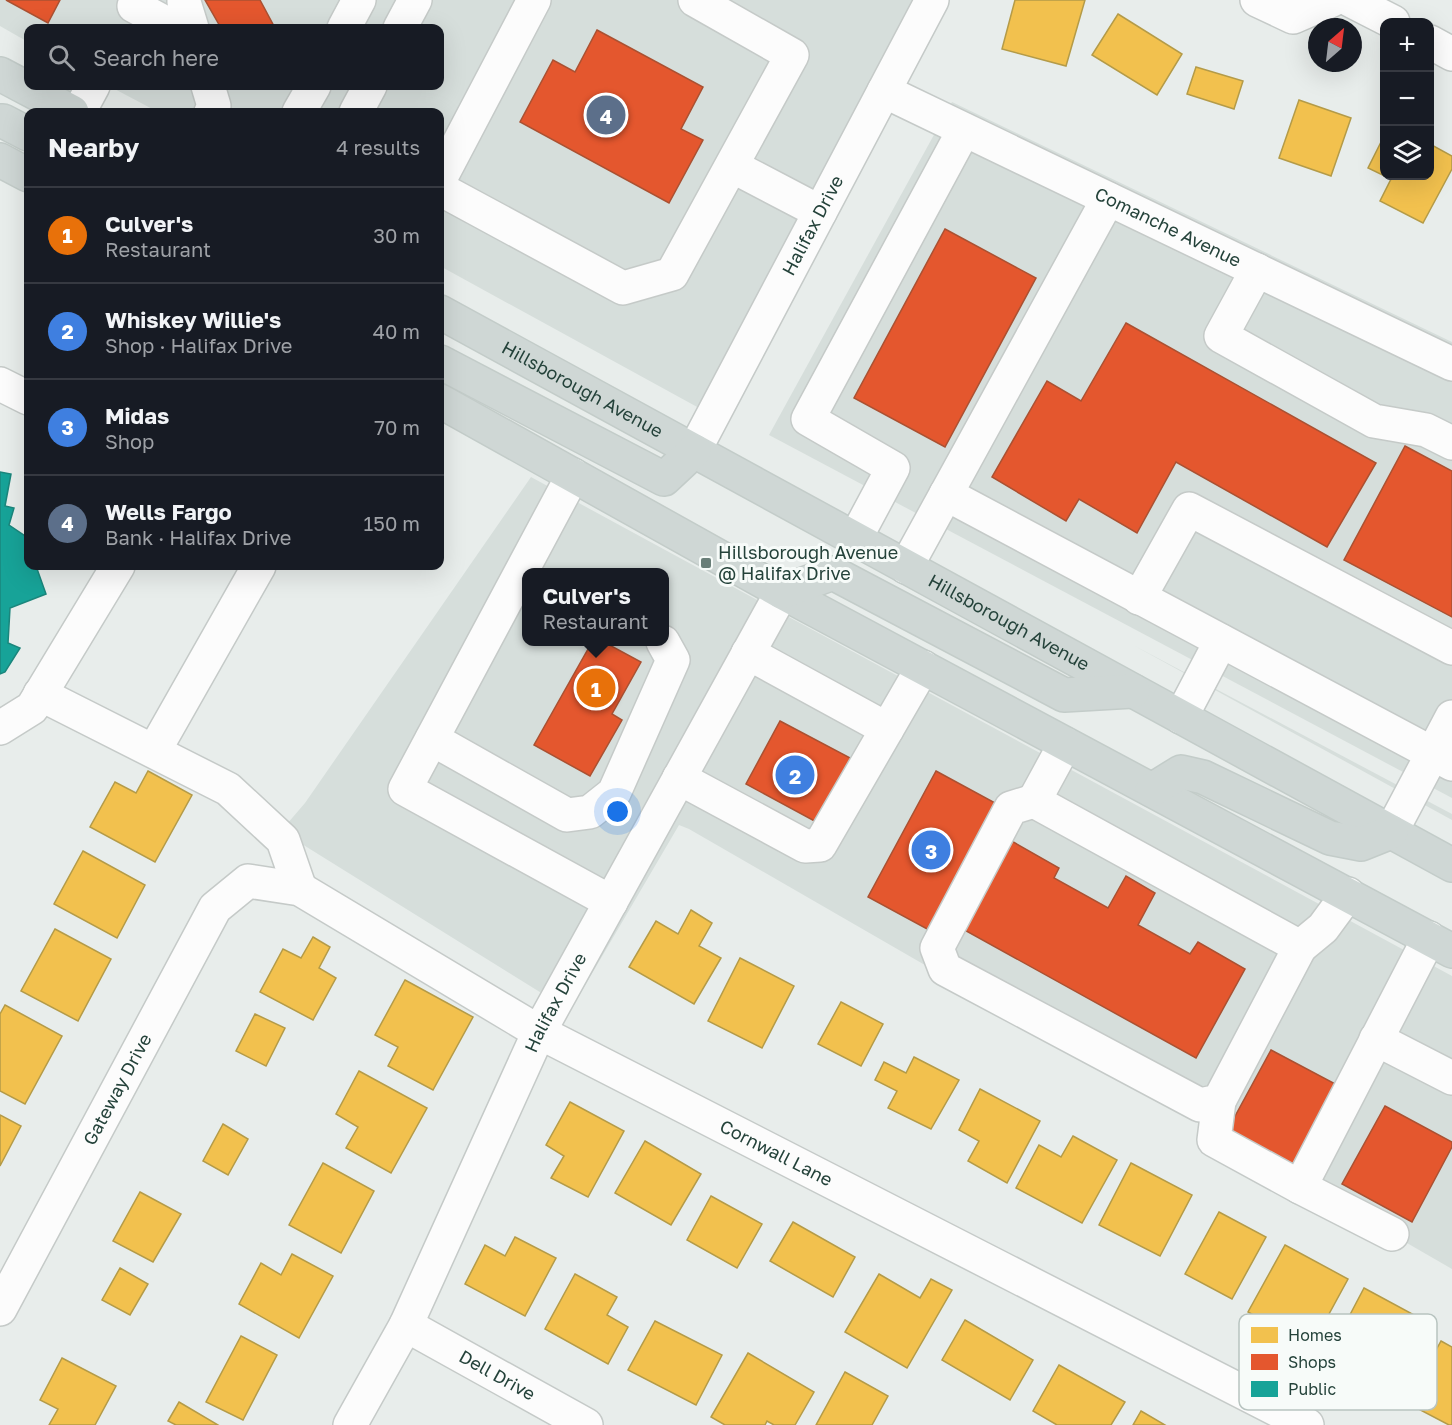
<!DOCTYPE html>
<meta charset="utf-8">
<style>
body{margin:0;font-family:"Golos Text",sans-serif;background:#242831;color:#f1f3f6}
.controls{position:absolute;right:18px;top:18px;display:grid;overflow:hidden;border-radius:12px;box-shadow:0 6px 24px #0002}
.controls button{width:54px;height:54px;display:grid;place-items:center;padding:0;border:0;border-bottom:2px solid #363941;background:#171b24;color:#f1f3f6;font:30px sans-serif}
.compass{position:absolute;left:1308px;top:18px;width:54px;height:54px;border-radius:50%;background:#171b24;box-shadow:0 6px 24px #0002;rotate:28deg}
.you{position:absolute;left:618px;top:812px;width:21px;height:21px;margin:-15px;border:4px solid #fff;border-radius:50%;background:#1a73e8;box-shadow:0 0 0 9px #1a73e833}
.badge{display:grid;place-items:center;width:39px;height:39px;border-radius:50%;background:#8c9099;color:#fff;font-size:20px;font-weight:700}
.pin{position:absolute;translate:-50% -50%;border:3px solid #fff;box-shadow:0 2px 6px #0006}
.popup{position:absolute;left:522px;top:568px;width:147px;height:78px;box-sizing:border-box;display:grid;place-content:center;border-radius:12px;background:#171b24;filter:drop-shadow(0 2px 4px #0005);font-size:20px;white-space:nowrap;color:#9ea1a6}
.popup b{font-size:22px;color:#f1f3f6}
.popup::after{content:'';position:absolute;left:50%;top:100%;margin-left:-12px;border:12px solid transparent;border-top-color:#171b24}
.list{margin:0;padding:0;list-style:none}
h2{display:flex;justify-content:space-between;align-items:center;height:78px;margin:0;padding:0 24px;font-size:26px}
h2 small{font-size:20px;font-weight:400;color:#9ea1a6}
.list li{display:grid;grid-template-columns:39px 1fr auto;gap:18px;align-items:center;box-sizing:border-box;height:96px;padding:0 24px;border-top:2px solid #363941}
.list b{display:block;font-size:22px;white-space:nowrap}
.list p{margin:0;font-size:20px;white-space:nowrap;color:#9ea1a6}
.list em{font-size:20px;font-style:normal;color:#9ea1a6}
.icon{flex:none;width:33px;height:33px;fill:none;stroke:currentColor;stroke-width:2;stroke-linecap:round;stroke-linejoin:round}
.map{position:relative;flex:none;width:1452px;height:1425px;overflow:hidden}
.search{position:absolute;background:#171b24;box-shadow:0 6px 24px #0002;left:24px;top:24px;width:420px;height:66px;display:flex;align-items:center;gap:15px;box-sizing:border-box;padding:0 21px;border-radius:12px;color:#9ea1a6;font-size:22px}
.panel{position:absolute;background:#171b24;box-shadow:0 6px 24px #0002;left:24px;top:108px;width:420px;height:462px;border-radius:12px}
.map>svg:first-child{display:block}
</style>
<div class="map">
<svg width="1452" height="1425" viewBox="0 0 1452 1425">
<rect width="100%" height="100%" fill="#e8edeb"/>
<g fill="#d6dedb" fill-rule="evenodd">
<polygon points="0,0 915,0 699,408 440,266 440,112 158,112 109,86 440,86 440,28 28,28 28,42 0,26"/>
<polygon points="952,102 1452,342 1452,798 769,435"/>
<path d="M 531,477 L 759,601 L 543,994 L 281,831 L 305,803 ZM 527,572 L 665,572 L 665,642 L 527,642 Z"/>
<polygon points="787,616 1452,976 1452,1269 689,829 679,825 570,1011"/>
<polygon points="1133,645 1452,814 1452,820"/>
</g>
<g fill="#f2c14e" stroke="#b49b48" stroke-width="1.5">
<polygon points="1015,0 1085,0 1066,66 1002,49"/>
<polygon points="1118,14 1182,54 1157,95 1092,55"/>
<polygon points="1196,67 1243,81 1234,109 1187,94"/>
<polygon points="1299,100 1351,118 1331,176 1279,158"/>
<polygon points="1384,136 1384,176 1430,176 1430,144 1452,156 1452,169 1423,223 1380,201 1391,179 1368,168"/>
<polygon points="148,771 192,795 155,862 90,827 115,782 136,793"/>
<polygon points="83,851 145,885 117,938 54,904"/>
<polygon points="691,910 712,923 699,946 721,958 694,1004 629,967 656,921 678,934"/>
<polygon points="55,929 111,959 78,1021 21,991"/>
<polygon points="313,937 330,947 319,968 336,978 313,1020 260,992 283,949 301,958"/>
<polygon points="740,958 794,986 762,1048 708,1021"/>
<polygon points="405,980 473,1017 433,1090 388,1066 398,1047 375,1035"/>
<polygon points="841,1002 883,1024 861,1066 818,1044"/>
<polygon points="5,1005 62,1036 25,1104 0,1091 0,1014"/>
<polygon points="255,1014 285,1028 266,1066 236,1051"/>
<polygon points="914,1057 959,1080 931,1129 888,1108 897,1091 875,1080 884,1062 906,1073"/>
<polygon points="359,1071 427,1108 391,1173 346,1148 358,1127 336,1114"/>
<polygon points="980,1089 1040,1121 1007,1183 968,1161 979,1141 959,1130"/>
<polygon points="570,1102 624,1131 588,1197 551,1178 564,1156 546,1145"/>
<polygon points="0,1115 21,1126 0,1166"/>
<polygon points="223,1124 248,1139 228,1175 203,1161"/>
<polygon points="1073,1136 1117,1160 1082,1223 1016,1188 1039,1145 1061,1157"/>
<polygon points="645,1141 701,1174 671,1225 615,1193"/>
<polygon points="323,1163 374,1191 341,1253 289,1225"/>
<polygon points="1131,1163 1192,1195 1160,1256 1099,1225"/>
<polygon points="140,1192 181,1214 153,1262 113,1241"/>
<polygon points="711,1196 762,1224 737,1268 687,1240"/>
<polygon points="1219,1212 1266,1237 1232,1299 1185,1274"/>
<polygon points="793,1222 855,1257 833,1297 770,1261"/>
<polygon points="515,1237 556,1258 525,1316 465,1284 485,1245 505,1256"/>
<polygon points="1285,1245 1348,1279 1311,1347 1248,1312"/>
<polygon points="292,1254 333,1276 299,1338 239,1304 261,1263 281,1275"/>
<polygon points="120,1268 148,1284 130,1315 102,1300"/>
<polygon points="575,1274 617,1297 607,1315 628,1327 608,1364 545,1329"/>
<polygon points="879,1274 920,1298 931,1279 952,1290 907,1368 845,1332"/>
<polygon points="1364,1288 1429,1323 1397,1384 1332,1349"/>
<polygon points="965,1320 1033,1360 1010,1400 942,1360"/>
<polygon points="655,1321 722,1355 696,1405 628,1370"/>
<polygon points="241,1336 277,1355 243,1420 206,1402"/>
<polygon points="1441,1341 1452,1347 1452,1425 1449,1425 1407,1403"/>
<polygon points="748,1353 814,1392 795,1425 774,1425 767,1421 765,1425 725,1425 711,1417"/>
<polygon points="62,1358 116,1386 95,1425 49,1425 58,1409 40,1400"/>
<polygon points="1059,1365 1125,1402 1111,1425 1057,1425 1033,1411"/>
<polygon points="845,1372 888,1396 872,1425 816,1425"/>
<polygon points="179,1402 218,1425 176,1425 168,1421"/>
<polygon points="1141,1411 1165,1425 1133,1425"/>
</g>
<g fill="#e4572e" stroke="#aa5132" stroke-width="1.5">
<polygon points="6,0 60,0 48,23"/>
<polygon points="205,0 260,0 275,28 221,28"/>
<polygon points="597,30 703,87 681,129 703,140 669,203 520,122 553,60 575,72"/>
<polygon points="945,229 1036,278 945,447 854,398"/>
<polygon points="1126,323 1376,463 1327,547 1176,462 1137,533 1079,499 1066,521 992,477 1047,381 1081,401"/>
<polygon points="1405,446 1452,471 1452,617 1344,560"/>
<polygon points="592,642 604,642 641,662 612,714 622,720 590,776 534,745"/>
<polygon points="780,721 854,760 820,824 746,784"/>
<polygon points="936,771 997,804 929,930 868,897"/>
<polygon points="1008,839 1059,868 1054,878 1108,908 1126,876 1155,893 1138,925 1190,954 1198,942 1245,969 1196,1058 959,927"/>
<polygon points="1271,1050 1341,1087 1297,1169 1227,1131"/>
<polygon points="1385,1106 1452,1142 1452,1147 1412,1222 1342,1184"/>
</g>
<polygon fill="#17a398" stroke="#1b867c" stroke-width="1.5" points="0,472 11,474 5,506 14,508 9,525 28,538 28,566 36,566 46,594 10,608 8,643 20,648 5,672 0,674"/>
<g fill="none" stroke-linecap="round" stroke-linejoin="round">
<g stroke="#c5cac8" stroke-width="36">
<g id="minor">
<polyline points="184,0 184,2 192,28"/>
<polyline points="1257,0 1293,17 1332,0"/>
<polyline points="1350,0 1393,22"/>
<polyline points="134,6 175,28"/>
<polyline points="344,28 359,0"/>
<polyline points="400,28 415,0"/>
<polyline points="1430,42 1452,54"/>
<polyline points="208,86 214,106 211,112"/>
<path id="s1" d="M 884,91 L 1452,364"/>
<polyline points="79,112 93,86"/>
<polyline points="299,112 314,86"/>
<polyline points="356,112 370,86"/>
<polyline points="732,166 820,212"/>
<polyline points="440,179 534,0"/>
<polyline points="440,189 623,288 672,274 792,55 695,0"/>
<polyline points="1257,270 1221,336 1374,421 1426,430 1452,443"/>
<polyline points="0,384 28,398"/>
<path id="s2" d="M 694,451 L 932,0"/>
<polyline points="573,475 405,789 611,902"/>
<polyline points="946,494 1452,764"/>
<polyline points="855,539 893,468 808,419 964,130"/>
<polyline points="906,567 1108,199"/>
<polyline points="1139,598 1189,509 1452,648"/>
<polyline points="748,653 887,729"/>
<polyline points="40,694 228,789 283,840 300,889"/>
<polyline points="1181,717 1221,641"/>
<polyline points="0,728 32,708 118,566"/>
<polyline points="432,739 567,815 590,812 614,793 673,660 663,642"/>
<polyline points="1065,744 1034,801 1300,947 1323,928 1348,894"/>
<polyline points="154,751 259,566"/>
<polyline points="679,778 805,846 820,845 923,667"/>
<polyline points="1034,801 1011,808 937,948 945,969 1200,1105 1219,1101 1300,947"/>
<polyline points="1391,832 1452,717"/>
<polyline points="1376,1039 1452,1078"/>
<polyline points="1219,1101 1214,1140 1300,1187 1429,938"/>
<polyline points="1300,1187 1392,1234"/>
<path id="s3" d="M 0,1309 L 215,908 L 248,881 L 300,889 L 539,1032 L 1307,1425"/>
<path id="s4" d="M 406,1325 L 586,1425"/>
<path id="s5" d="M 350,1425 L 406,1325 L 539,1032 L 782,592"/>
</g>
</g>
<g stroke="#c3ccc9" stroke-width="36">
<g id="major">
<polyline points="0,74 72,112"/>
<polyline points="0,121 3,121 28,134"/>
<polyline points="0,160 28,175"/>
<path id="s6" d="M 440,312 L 1452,865"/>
<polyline points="440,362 664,479 694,451"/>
<polyline points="440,401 782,592 1452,951"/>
<polyline points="782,592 833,573 1064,695 1133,691"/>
<polyline points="1152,790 1181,772 1203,777 1330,838 1361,844 1391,832"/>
</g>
</g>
<use href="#minor" stroke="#fcfcfc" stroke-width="33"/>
<use href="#major" stroke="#cfd7d5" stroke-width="33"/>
</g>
<rect fill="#697e78" stroke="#f7fbf9" stroke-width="2" x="700" y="557" width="12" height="12" rx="3"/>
<g text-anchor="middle" stroke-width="6" stroke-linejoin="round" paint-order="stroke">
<g font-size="18" fill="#24423a" stroke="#f7fbf9">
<text dy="6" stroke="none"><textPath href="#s2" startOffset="255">Halifax Drive</textPath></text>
<text dy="6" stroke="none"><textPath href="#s1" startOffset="315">Comanche Avenue</textPath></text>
<text dy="6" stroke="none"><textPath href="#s6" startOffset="162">Hillsborough Avenue</textPath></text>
<text dy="6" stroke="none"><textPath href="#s6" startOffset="648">Hillsborough Avenue</textPath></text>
<text dy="6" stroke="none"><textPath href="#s5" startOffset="470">Halifax Drive</textPath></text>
<text dy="6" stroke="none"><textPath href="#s3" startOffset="249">Gateway Drive</textPath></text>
<text dy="6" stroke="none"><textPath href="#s3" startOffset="1095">Cornwall Lane</textPath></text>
<text dy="6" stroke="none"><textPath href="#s4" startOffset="104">Dell Drive</textPath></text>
</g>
<g font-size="18" fill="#24423a" stroke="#f7fbf9" text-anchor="start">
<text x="718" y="559">Hillsborough Avenue<tspan x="718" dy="21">@ Halifax Drive</tspan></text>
</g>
</g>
<rect x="1239" y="1314" width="198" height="96" rx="9" fill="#f7fbf9" stroke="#b8c4c0" stroke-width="1.5"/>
<rect x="1251" y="1327" width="27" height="16" fill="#f2c14e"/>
<rect x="1251" y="1354" width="27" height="16" fill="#e4572e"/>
<rect x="1251" y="1381" width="27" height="16" fill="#17a398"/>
<g font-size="16" fill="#24423a">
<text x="1288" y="1341">Homes</text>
<text x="1288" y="1368">Shops</text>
<text x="1288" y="1395">Public</text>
</g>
</svg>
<div class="controls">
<button>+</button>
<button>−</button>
<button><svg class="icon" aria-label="layers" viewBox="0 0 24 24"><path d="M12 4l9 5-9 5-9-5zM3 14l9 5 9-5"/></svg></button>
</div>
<svg class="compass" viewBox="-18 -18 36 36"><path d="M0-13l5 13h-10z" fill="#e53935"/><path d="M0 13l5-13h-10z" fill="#9ea1a6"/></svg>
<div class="you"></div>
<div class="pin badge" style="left:596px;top:688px;background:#e8710a">1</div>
<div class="popup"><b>Culver's</b>Restaurant</div>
<div class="pin badge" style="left:795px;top:775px;background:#3f7fe0">2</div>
<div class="pin badge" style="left:931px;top:850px;background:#3f7fe0">3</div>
<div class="pin badge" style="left:606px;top:115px;background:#5c6f8a">4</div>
<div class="search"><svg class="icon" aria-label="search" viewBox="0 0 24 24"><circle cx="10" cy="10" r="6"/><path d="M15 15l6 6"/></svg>Search here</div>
<section class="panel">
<h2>Nearby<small>4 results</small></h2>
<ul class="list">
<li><span class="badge" style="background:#e8710a">1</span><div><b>Culver's</b><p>Restaurant</p></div><em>30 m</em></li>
<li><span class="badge" style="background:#3f7fe0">2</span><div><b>Whiskey Willie's</b><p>Shop · Halifax Drive</p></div><em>40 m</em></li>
<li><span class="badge" style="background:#3f7fe0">3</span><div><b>Midas</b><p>Shop</p></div><em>70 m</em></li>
<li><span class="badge" style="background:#5c6f8a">4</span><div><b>Wells Fargo</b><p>Bank · Halifax Drive</p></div><em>150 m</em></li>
</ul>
</section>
</div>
